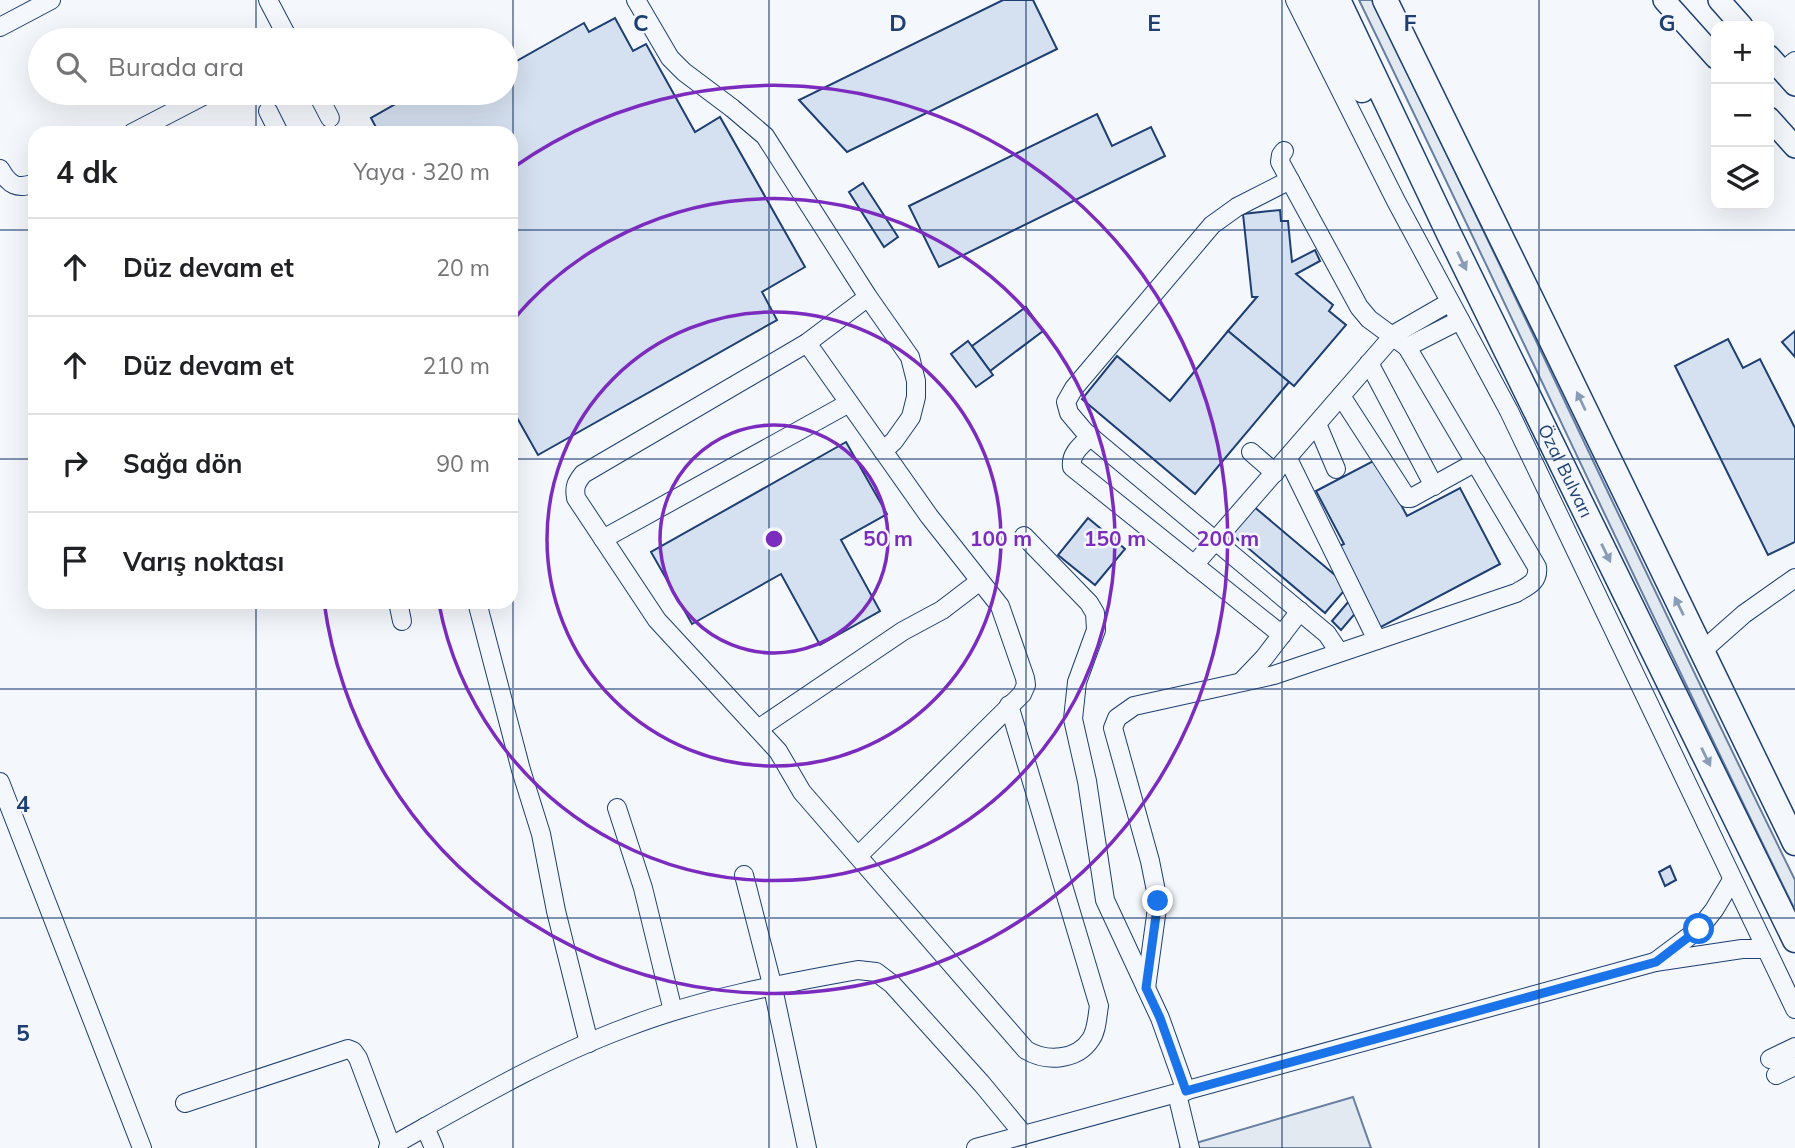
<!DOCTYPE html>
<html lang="tr">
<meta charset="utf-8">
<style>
body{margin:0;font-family:Mulish,sans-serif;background:#f6f6f6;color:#202124}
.controls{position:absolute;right:21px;top:21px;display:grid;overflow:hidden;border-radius:14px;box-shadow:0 7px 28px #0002}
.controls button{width:63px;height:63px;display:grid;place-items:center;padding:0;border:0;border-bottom:2px solid #e0e0e0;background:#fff;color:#202124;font:35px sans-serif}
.stop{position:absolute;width:21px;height:21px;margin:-16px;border:5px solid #1a73e8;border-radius:50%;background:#fff}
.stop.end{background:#1a73e8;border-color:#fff;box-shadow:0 2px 7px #0008}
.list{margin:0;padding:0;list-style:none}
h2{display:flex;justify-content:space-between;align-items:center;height:91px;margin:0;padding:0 28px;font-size:30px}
h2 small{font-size:23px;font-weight:400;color:#757577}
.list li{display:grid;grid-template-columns:46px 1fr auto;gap:21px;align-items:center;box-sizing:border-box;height:98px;padding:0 28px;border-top:2px solid #e0e0e0}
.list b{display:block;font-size:26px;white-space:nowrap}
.list em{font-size:23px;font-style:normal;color:#757577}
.icon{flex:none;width:38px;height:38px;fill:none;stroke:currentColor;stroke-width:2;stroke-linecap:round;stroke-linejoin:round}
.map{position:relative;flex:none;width:1795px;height:1148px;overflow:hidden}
.search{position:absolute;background:#fff;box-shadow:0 7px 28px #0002;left:28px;top:28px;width:490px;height:77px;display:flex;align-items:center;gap:18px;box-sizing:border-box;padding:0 24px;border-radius:38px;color:#757577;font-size:26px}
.panel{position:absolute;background:#fff;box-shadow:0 7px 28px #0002;left:28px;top:126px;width:490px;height:483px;border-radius:21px}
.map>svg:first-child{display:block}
</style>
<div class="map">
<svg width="1795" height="1148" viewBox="0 0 1795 1148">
<rect width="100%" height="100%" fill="#f4f7fb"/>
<g fill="#e3e9f0" stroke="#687fa3" stroke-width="2">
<path d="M 1359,0 L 1372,0 C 1515,292 1651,588 1795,880 L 1795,910 C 1647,608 1506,302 1359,0 Z"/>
<polygon points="1353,1097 1371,1148 1179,1148"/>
</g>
<g fill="#d5e0f0" stroke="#1d3f73" stroke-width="2">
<polygon points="1003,0 1033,0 1057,49 847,152 799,100"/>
<polygon points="615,18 633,51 646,44 695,132 720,117 805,267 762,292 777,320 538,455 511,407 511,133 379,133 371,118 415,93 506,93 506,67 584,23 589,32"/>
<polygon points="1097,114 1112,146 1151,127 1165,156 939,267 909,206"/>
<polygon points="863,183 898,237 884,247 849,192"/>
<polygon points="1280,210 1281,221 1288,221 1292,262 1315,250 1320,261 1296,274 1333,305 1329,311 1346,325 1294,386 1228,331 1257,297 1252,297 1243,214"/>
<polygon points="1026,307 1043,331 990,371 972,346"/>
<polygon points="1228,331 1289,382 1195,494 1082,399 1117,356 1170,401"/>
<polygon points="1795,331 1795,357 1782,342"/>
<polygon points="1728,339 1743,368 1760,359 1795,428 1795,542 1768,555 1675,366"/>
<polygon points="968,341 993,375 976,387 951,354"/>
<polygon points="846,442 887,514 841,540 880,611 820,645 781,574 692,624 651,552"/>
<polygon points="1377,459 1407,516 1460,488 1500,564 1379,628 1337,547 1344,544 1316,491"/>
<polygon points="1252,505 1342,581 1343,592 1325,613 1229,532"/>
<polygon points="1088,518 1125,549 1095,585 1058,555"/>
<polygon points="1349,601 1359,609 1341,630 1332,621"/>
<polygon points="1670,866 1676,880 1665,886 1659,872"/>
</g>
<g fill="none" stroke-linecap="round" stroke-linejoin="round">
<g stroke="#1d3f73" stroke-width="20">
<g id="minor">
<polyline points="268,0 289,40"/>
<polyline points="636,0 670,58 684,72 732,108 765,136 868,297 910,357 916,381 916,397 911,417 894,441 883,451"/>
<polyline points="1295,0 1396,201 1509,411 1795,1009"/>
<polyline points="0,27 51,0"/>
<polyline points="1783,71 1795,61"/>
<polyline points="317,93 330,118"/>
<polyline points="268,111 279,133"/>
<polyline points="132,133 209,93"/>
<polyline points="1284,151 1281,155 1280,162 1359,307 1369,319 1407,347 1460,320"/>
<path d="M 0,169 C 9,185 17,190 35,183"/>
<polyline points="1290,180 1237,207 1212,225 1074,388 1066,402 1069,413 1085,432 1327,634 1339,652"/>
<path d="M 868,297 L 807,343 L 583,474 C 576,483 574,487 576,498 L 657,620 L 778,751 L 802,792 L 1026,1050 C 1046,1062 1077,1061 1091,1039 C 1097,1030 1097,1017 1099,1006 L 1009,705"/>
<polyline points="1391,336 1450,302"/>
<polyline points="807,343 929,516 1000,606 1025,678 1026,685 1022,694 858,856"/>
<polyline points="1369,363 1434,486"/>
<polyline points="1341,396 1407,498 1411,498 1476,462"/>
<polyline points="1317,424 1336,469"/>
<path d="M 1091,436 C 1082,445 1070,453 1072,467 L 1282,635"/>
<polyline points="1251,452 1275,473"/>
<polyline points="1288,459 1377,640"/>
<polyline points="1024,536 1089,603 1095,613 1096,630 1077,682 1073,719 1087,781 1105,900 1160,1018 1186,1091"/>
<polyline points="603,539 849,403"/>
<polyline points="1194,565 1392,337"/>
<polyline points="398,602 402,621"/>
<polyline points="477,602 521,770 541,834 556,911 589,1043"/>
<polyline points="1701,652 1744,614 1795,578"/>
<polyline points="1243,680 1264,658 1300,611"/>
<polyline points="758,729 903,631 942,610 980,581"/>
<polyline points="0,782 142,1148"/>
<polyline points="617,808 643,888 673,1011"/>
<polyline points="744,875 773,988 807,1148"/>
<polyline points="1732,880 1714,910 1699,929 1655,962 1742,949 1765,949"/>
<path d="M 1146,988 L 1158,901 L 1150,861 L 1113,728 L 1117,718 L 1134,706 L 1274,675 L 1516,593 C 1528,586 1539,582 1537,567 L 1407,347"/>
<polyline points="1770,1059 1795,1047"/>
<polyline points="1776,1075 1795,1066"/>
<polyline points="1177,1094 1190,1148"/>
<polyline points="185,1103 348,1049 353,1051 358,1058 391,1146"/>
<polyline points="425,1127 434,1148"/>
<path d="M 388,1148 C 465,1105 542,1059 625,1028 C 699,999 780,984 858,970 L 876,972 L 892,984 L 982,1084 L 1024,1135"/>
<polyline points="976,1148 1655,962"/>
</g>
</g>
<g stroke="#1d3f73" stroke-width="24">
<g id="major">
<polyline points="1664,0 1716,58"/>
<polyline points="1719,0 1742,26"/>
<polyline points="1769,56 1795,85"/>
<polyline points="1769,118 1795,147"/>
</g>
</g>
<g stroke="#1d3f73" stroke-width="27">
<g id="highway">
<polyline points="1317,0 1362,90"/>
<path id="s1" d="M 1338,0 L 1449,234 L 1795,940"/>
<path d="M 1385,0 C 1524,280 1657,562 1795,843"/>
</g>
</g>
<use href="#minor" stroke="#f4f7fb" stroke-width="18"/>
<use href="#major" stroke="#f4f7fb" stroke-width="21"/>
<use href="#highway" stroke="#f4f7fb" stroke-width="24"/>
</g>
<defs><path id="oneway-solid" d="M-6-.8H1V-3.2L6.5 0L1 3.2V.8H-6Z" transform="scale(1.75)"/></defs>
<g fill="#889bb7">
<use href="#oneway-solid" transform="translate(1462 261) rotate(64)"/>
<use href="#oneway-solid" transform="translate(1581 401) rotate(-115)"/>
<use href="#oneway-solid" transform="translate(1606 553) rotate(64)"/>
<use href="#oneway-solid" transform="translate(1679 606) rotate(-116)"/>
<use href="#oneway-solid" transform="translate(1706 757) rotate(64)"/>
</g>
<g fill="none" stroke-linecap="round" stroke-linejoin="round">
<polyline stroke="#1a73e8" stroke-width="9" points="1158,901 1146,988 1160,1018 1186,1091 1656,962 1699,929"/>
</g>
<path fill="none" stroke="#1d3f73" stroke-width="2" stroke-opacity="0.55" d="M 256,0 L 256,40M 513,0 L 513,1148M 769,0 L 769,1148M 1026,0 L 1026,1148M 1282,0 L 1282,1148M 1539,0 L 1539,1148M 256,93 L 256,133M 0,230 L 35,230M 511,230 L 1795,230M 0,459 L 35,459M 511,459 L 1795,459M 256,602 L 256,1148M 0,689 L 1795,689M 0,918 L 1795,918"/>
<g fill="none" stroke="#7b2cbf" stroke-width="3.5">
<circle cx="774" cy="539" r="114"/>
<circle cx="774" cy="539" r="227"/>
<path d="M513 320A341 341 0 1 1 439 604"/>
<path d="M514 167A454 454 0 1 1 324 602"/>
</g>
<g text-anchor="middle" stroke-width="5" stroke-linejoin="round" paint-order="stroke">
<g font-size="18" fill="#1d3f73" stroke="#f4f7fb">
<text dy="6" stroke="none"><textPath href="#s1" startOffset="523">Özal Bulvarı</textPath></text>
</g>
</g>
<g font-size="23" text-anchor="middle" font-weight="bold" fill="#1d3f73" stroke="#f4f7fb" stroke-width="5" stroke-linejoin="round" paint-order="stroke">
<text x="641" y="31">C</text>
<text x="898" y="31">D</text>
<text x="1154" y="31">E</text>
<text x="1410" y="31">F</text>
<text x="1667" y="31">G</text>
<text x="23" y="812">4</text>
<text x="23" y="1041">5</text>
</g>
<circle cx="774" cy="539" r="10" fill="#7b2cbf" stroke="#f4f7fb" stroke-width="3.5"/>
<g font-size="21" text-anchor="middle" font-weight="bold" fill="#7b2cbf" stroke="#f4f7fb" stroke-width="5" stroke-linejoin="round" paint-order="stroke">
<text x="888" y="546">50 m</text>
<text x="1001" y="546">100 m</text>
<text x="1115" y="546">150 m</text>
<text x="1228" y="546">200 m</text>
</g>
</svg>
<div class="controls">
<button>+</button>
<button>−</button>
<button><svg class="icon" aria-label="layers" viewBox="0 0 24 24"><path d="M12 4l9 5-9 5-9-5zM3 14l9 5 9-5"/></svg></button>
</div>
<div class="stop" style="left:1699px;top:929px"></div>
<div class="stop end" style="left:1158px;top:901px"></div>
<div class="search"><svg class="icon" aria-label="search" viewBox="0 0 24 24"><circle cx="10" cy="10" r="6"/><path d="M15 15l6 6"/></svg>Burada ara</div>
<section class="panel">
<h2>4 dk<small>Yaya · 320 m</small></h2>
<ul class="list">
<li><svg class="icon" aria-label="ahead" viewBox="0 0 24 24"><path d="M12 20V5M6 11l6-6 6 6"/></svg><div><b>Düz devam et</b></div><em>20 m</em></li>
<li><svg class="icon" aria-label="ahead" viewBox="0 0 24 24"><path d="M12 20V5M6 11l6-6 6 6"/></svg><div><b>Düz devam et</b></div><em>210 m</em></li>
<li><svg class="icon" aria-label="right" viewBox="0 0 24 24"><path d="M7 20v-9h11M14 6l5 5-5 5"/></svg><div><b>Sağa dön</b></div><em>90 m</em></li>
<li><svg class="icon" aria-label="arrive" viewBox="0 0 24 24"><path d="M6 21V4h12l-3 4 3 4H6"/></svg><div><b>Varış noktası</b></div></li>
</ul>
</section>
</div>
